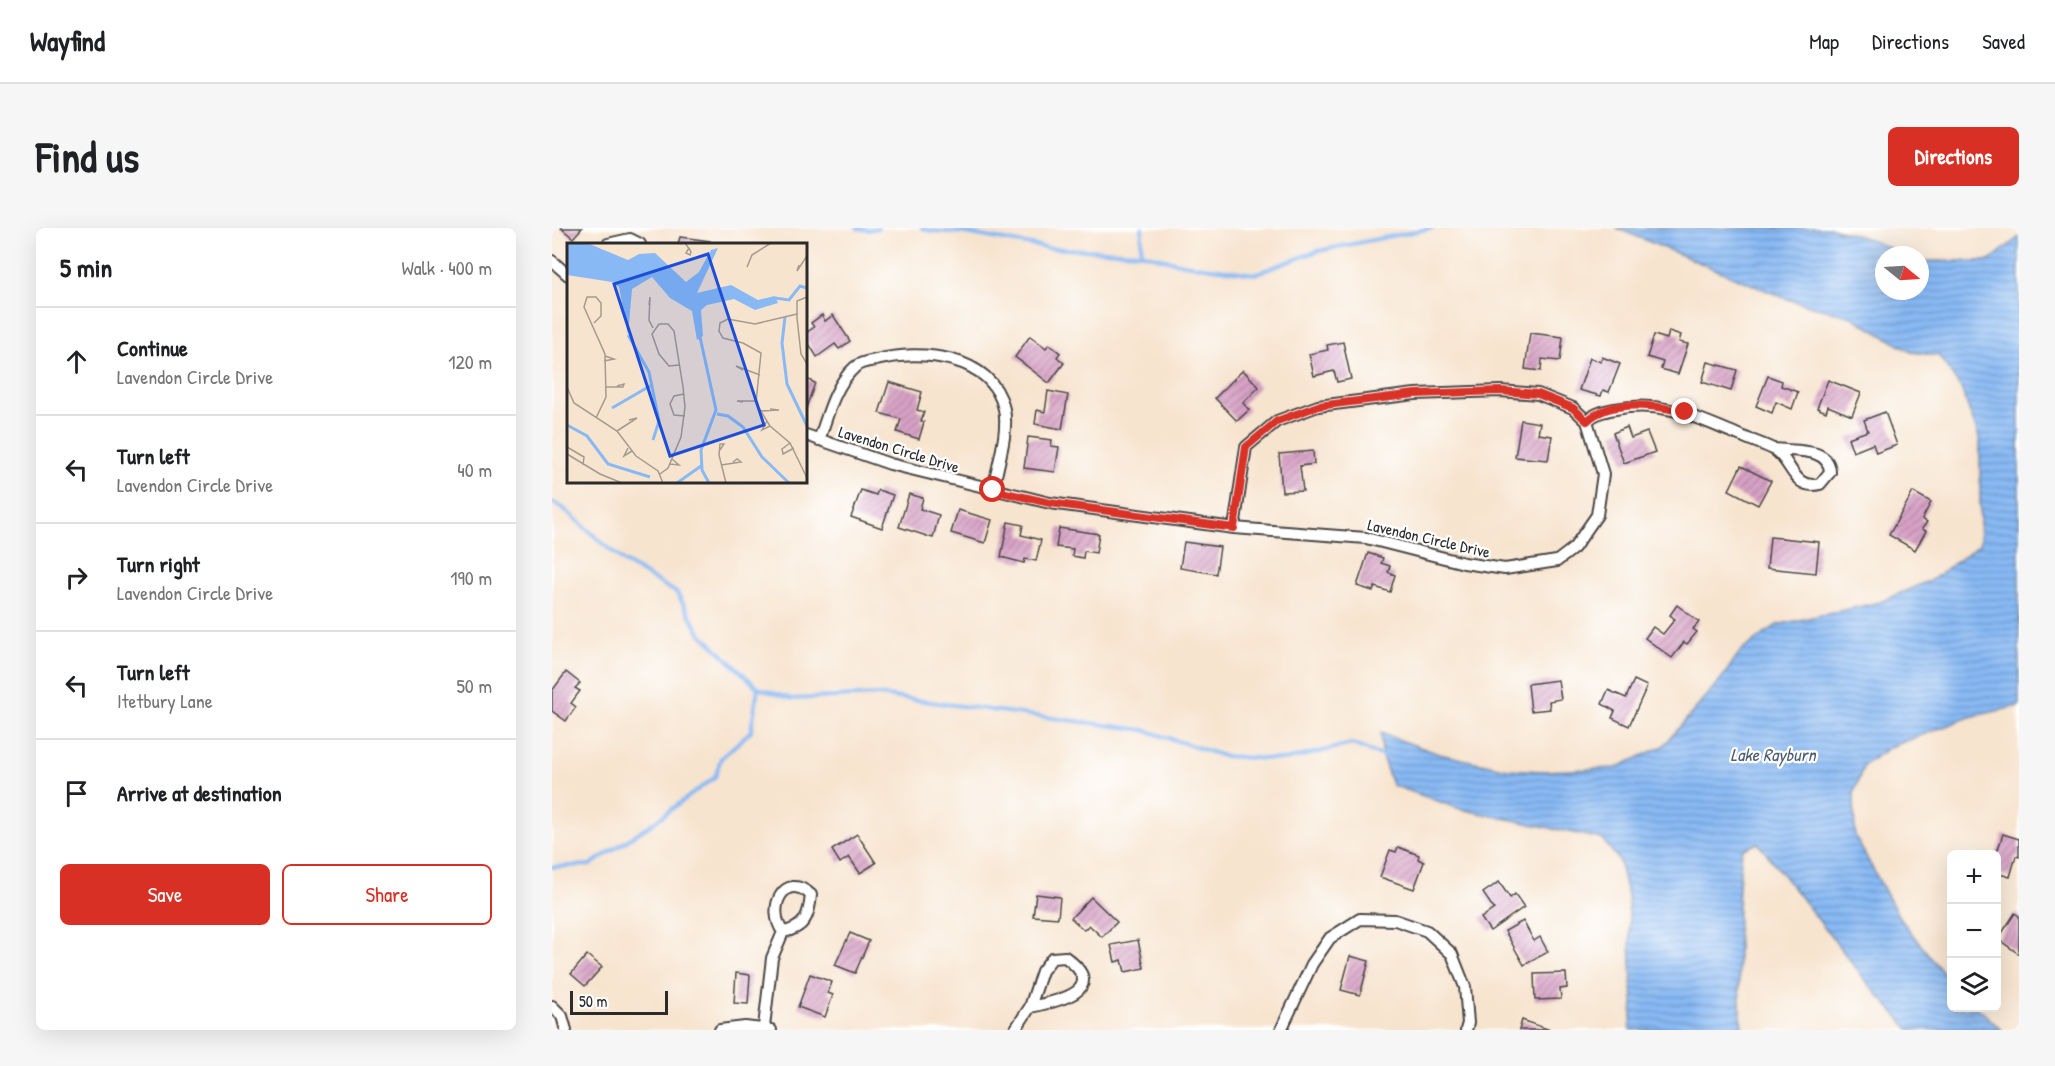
<!DOCTYPE html>
<meta charset="utf-8">
<style>
body{margin:0;font-family:"Patrick Hand",sans-serif;background:#f6f6f6;color:#202124}
.controls{position:absolute;right:18px;bottom:18px;display:grid;overflow:hidden;border-radius:9px;box-shadow:0 6px 24px #0002}
.controls button{width:54px;height:54px;display:grid;place-items:center;padding:0;border:0;border-bottom:2px solid #e0e0e0;background:#fff;color:#202124;font:30px sans-serif}
.compass{position:absolute;left:1323px;top:18px;width:54px;height:54px;border-radius:50%;background:#fff;box-shadow:0 6px 24px #0002;rotate:108deg}
.scale{position:absolute;left:18px;bottom:15px;width:98px;box-sizing:border-box;padding-left:6px;border:3px solid #2b2b2b;border-top:0;font-size:16px;line-height:21px;white-space:nowrap;color:#2b2b2b;-webkit-text-stroke:4px #fff;paint-order:stroke}
.stop{position:absolute;width:18px;height:18px;margin:-14px;border:4px solid #d93025;border-radius:50%;background:#fff}
.stop.end{background:#d93025;border-color:#fff;box-shadow:0 2px 6px #0008}
.list{margin:0;padding:0;list-style:none}
h2{display:flex;justify-content:space-between;align-items:center;height:78px;margin:0;padding:0 24px;font-size:26px}
h2 small{font-size:20px;font-weight:400;color:#757577}
.list li{display:grid;grid-template-columns:39px 1fr auto;gap:18px;align-items:center;box-sizing:border-box;height:108px;padding:0 24px;border-top:2px solid #e0e0e0}
.list b{display:block;font-size:22px;white-space:nowrap}
.list p{margin:0;font-size:20px;white-space:nowrap;color:#757577}
.list em{font-size:20px;font-style:normal;color:#757577}
.actions{display:flex;gap:12px;padding:18px 24px}
.actions a{flex:1;padding:14px 0;border:2px solid #d93025;border-radius:9px;text-align:center;font-size:21px;color:#d93025}
.actions .main{background:#d93025;color:#fff}
.icon{flex:none;width:33px;height:33px;fill:none;stroke:currentColor;stroke-width:2;stroke-linecap:round;stroke-linejoin:round}
.map{position:relative;flex:none;width:1467px;height:802px;overflow:hidden;border-radius:9px}
header{display:flex;align-items:center;gap:36px;box-sizing:border-box;height:84px;padding:0 30px;background:#fff;border-bottom:2px solid #e0e0e0}
header strong{font-size:28px}
nav{display:flex;gap:33px;margin-inline-start:auto;font-size:21px}
.intro{display:flex;align-items:center;justify-content:space-between;box-sizing:border-box;height:144px;padding:0 36px}
h1{margin:0;font-size:42px}
.button{padding:15px 27px;border-radius:9px;background:#d93025;color:#fff;font-size:21px;font-weight:700}
main{display:flex;gap:36px;padding:0 36px}
aside{flex:1;background:#fff;border-radius:9px;box-shadow:0 6px 24px #0002}
.map>svg:first-child{display:block}
</style>
<header>
<strong>Wayfind</strong>
<nav><a>Map</a><a>Directions</a><a>Saved</a></nav>
</header>
<div class="intro"><h1>Find us</h1><a class="button">Directions</a></div>
<main>
<aside>
<h2>5 min<small>Walk · 400 m</small></h2>
<ul class="list">
<li><svg class="icon" aria-label="ahead" viewBox="0 0 24 24"><path d="M12 20V5M6 11l6-6 6 6"/></svg><div><b>Continue</b><p>Lavendon Circle Drive</p></div><em>120 m</em></li>
<li><svg class="icon" aria-label="left" viewBox="0 0 24 24"><path d="M17 20v-9H6M10 6l-5 5 5 5"/></svg><div><b>Turn left</b><p>Lavendon Circle Drive</p></div><em>40 m</em></li>
<li><svg class="icon" aria-label="right" viewBox="0 0 24 24"><path d="M7 20v-9h11M14 6l5 5-5 5"/></svg><div><b>Turn right</b><p>Lavendon Circle Drive</p></div><em>190 m</em></li>
<li><svg class="icon" aria-label="left" viewBox="0 0 24 24"><path d="M17 20v-9H6M10 6l-5 5 5 5"/></svg><div><b>Turn left</b><p>Itetbury Lane</p></div><em>50 m</em></li>
<li><svg class="icon" aria-label="arrive" viewBox="0 0 24 24"><path d="M6 21V4h12l-3 4 3 4H6"/></svg><div><b>Arrive at destination</b></div></li>
</ul>
<div class="actions"><a class="main">Save</a><a>Share</a></div>
</aside>
<div class="map">
<svg width="1467" height="802" viewBox="0 0 1467 802">
<defs>
<pattern id="water-rules" width="6" height="5" patternUnits="userSpaceOnUse" patternTransform="scale(1.5)"><rect width="6" height="5" fill="#88b9f4"/><path d="M0 2.5h6" fill="none" stroke="#6f97c6"/></pattern>
<pattern id="building-hatch" width="6" height="6" patternUnits="userSpaceOnUse" patternTransform="scale(1.5)"><rect width="6" height="6" fill="#d8a2c6"/><path d="M-1 1l2-2M0 6l6-6M5 7l2-2" fill="none" stroke="#af84a1"/></pattern>
</defs>
<rect width="100%" height="100%" fill="#fff"/>
<filter id="ink" filterUnits="userSpaceOnUse"><feTurbulence type="fractalNoise" baseFrequency=".0167" numOctaves="2"/><feDisplacementMap in="SourceGraphic" scale="12" xChannelSelector="R" yChannelSelector="G"/><feConvolveMatrix kernelMatrix="1 2 1 2 8 2 1 2 1" color-interpolation-filters="sRGB"/></filter>
<filter id="wash" filterUnits="userSpaceOnUse"><feTurbulence type="fractalNoise" baseFrequency=".008" numOctaves="4" result="noise"/><feDisplacementMap in="SourceGraphic" scale="24" xChannelSelector="R" yChannelSelector="G"/><feGaussianBlur stdDeviation="1.35" result="paint"/><feColorMatrix in="noise" values="0 0 0 0 0 0 0 0 0 0 0 0 0 0 0 0 0 1.4 0 .05"/><feComposite in="paint" operator="in"/></filter>
<g filter="url(#wash)">
<rect width="100%" height="100%" fill="#f7e4cf"/>
<path fill="url(#water-rules)" stroke="#5a7290" stroke-width="1.5" d="M 1064,0 L 1279,0 L 1314,10 L 1354,27 L 1332,27 L 1332,63 L 1368,63 L 1368,33 L 1437,33 L 1467,9 L 1467,478 L 1418,489 L 1338,519 L 1312,537 L 1302,564 L 1303,608 L 1347,689 L 1399,755 L 1400,780 L 1426,780 L 1450,802 L 1358,802 L 1318,758 L 1206,615 L 1190,622 C 1183,683 1185,741 1190,802 L 1078,802 L 1081,776 L 1076,670 L 1067,632 L 1050,611 L 908,581 L 840,557 L 830,528 L 829,505 L 887,526 L 956,541 L 990,543 L 1064,540 L 1111,518 L 1167,454 L 1189,423 L 1225,397 L 1328,374 L 1381,351 L 1428,316 L 1428,212 L 1409,160 L 1387,128 L 1359,124 L 1300,89 L 1235,71 Z"/>
<g fill="none" stroke-linecap="round" stroke-linejoin="round">
<g stroke="#88b9f4" stroke-width="4">
<polyline points="305,0 317,2 326,0"/>
<polyline points="370,0 378,3 413,5 496,20 589,25 631,36 703,46 766,23 880,0"/>
<polyline points="589,25 590,0"/>
<polyline points="0,274 11,280 72,334 125,365 148,405 206,460 240,471 326,467 592,502 671,528 733,532 800,516 833,529"/>
<polyline points="0,639 38,637 101,595 163,549 169,530 199,503 206,460"/>
</g>
</g>
<g id="blocks">
<g fill="url(#building-hatch)">
<polygon points="9,0 30,0 21,10"/>
<polygon points="128,9 158,13 158,16 126,16"/>
<polygon points="270,87 273,93 281,87 298,113 287,121 283,116 265,129 254,111 254,105 262,99 259,95"/>
<polygon points="1117,103 1129,107 1127,114 1136,116 1126,146 1109,141 1111,134 1095,129 1102,107 1115,111"/>
<polygon points="978,105 1011,109 1008,133 990,131 989,143 973,141"/>
<polygon points="478,108 494,120 497,116 508,125 505,129 512,135 497,155 463,129"/>
<polygon points="791,114 799,151 785,154 782,143 762,148 757,126 776,122 775,117"/>
<polygon points="1050,129 1068,136 1057,164 1051,162 1049,168 1027,162 1038,130 1049,134"/>
<polygon points="1156,134 1185,142 1179,163 1150,154"/>
<polygon points="691,142 707,159 691,175 697,182 685,193 663,170"/>
<polygon points="1216,148 1230,153 1229,158 1246,164 1240,181 1224,174 1220,185 1204,178"/>
<polygon points="254,151 263,155 254,180"/>
<polygon points="1276,152 1309,165 1300,188 1276,178 1274,184 1265,180"/>
<polygon points="337,154 370,164 365,182 372,184 369,193 372,194 367,211 345,204 349,191 327,185"/>
<polygon points="496,163 516,167 510,201 483,196 485,182 493,184"/>
<polygon points="1333,184 1345,217 1324,225 1321,216 1301,224 1296,210 1316,203 1312,192"/>
<polygon points="969,192 988,195 986,206 1000,208 996,232 963,229"/>
<polygon points="1075,199 1079,210 1095,204 1103,224 1072,235 1061,205"/>
<polygon points="476,209 500,212 499,218 507,219 503,244 472,240"/>
<polygon points="761,223 762,236 748,238 751,263 730,264 727,226"/>
<polygon points="1189,238 1219,253 1206,277 1177,262"/>
<polygon points="309,262 324,267 326,262 341,267 330,300 299,289"/>
<polygon points="1361,264 1379,274 1370,291 1375,294 1370,301 1374,303 1363,322 1337,307"/>
<polygon points="357,266 371,270 368,281 387,287 381,310 347,299"/>
<polygon points="406,282 440,292 433,315 399,305"/>
<polygon points="456,294 471,297 469,307 489,312 484,333 473,331 472,335 449,329"/>
<polygon points="507,300 547,306 544,325 532,323 531,330 520,328 521,321 504,319"/>
<polygon points="1218,309 1267,314 1264,345 1215,340"/>
<polygon points="632,314 668,319 664,346 628,340"/>
<polygon points="816,325 831,330 829,335 838,338 836,344 843,347 838,364 823,359 821,363 805,358"/>
<polygon points="1125,377 1147,394 1141,401 1145,404 1135,416 1132,414 1120,430 1093,410 1101,399 1111,406 1123,391 1118,387"/>
<polygon points="14,444 28,455 23,460 28,463 19,475 24,479 14,493 0,483 0,463"/>
<polygon points="1006,452 1009,471 997,473 998,481 979,483 976,456"/>
<polygon points="1082,452 1095,458 1077,498 1060,490 1063,483 1050,476 1056,462 1074,470"/>
<polygon points="305,606 324,635 308,645 297,629 288,635 280,622"/>
<polygon points="1451,606 1467,611 1467,629 1464,628 1458,649 1444,645 1444,627"/>
<polygon points="846,619 867,627 866,631 872,634 862,661 828,649 838,622 844,624"/>
<polygon points="947,654 958,670 963,666 972,679 938,703 929,690 942,681 931,665"/>
<polygon points="484,666 508,669 506,690 481,688"/>
<polygon points="539,669 565,694 550,709 537,697 532,702 519,690"/>
<polygon points="1463,685 1467,688 1467,726 1446,711"/>
<polygon points="971,693 982,713 988,709 996,724 972,737 953,703"/>
<polygon points="298,705 317,713 303,745 283,737"/>
<polygon points="586,712 592,740 573,744 570,732 563,734 559,717"/>
<polygon points="35,727 50,739 33,758 19,746"/>
<polygon points="798,728 817,733 808,767 789,762"/>
<polygon points="184,745 198,747 196,776 182,775"/>
<polygon points="1014,745 1015,760 1008,761 1009,771 983,772 982,746"/>
<polygon points="258,746 280,754 276,765 281,767 273,789 246,779"/>
<polygon points="970,792 998,802 967,802"/>
</g>
</g>
</g>
<g filter="url(#ink)">
<use href="#blocks" fill-opacity="0" stroke="#4a4744" stroke-width="1.5"/>
<g fill="none" stroke-linecap="round" stroke-linejoin="round">
<g stroke="#4a4744" stroke-width="14">
<g id="street">
<polyline points="56,16 78,11 88,16"/>
<polyline points="0,33 16,47"/>
<path d="M 1035,193 C 1043,185 1052,183 1063,181 C 1110,172 1140,188 1182,205 C 1195,211 1209,215 1221,221 C 1240,231 1240,263 1268,256 L 1278,244 C 1277,218 1241,224 1222,221"/>
<polyline points="254,207 338,236 498,275 682,300 814,310 912,335 953,341 1005,333 1022,320 1045,287 1051,246 1035,193 1021,180 986,166 948,163 863,166 766,178 725,193 694,219 682,300"/>
<path d="M 267,212 C 276,187 282,158 303,139 C 308,134 318,133 324,132 C 368,121 440,126 452,181 C 457,205 445,238 441,263"/>
<polyline points="0,778 10,788 14,802"/>
<path d="M 212,799 L 220,730 L 231,704 C 253,700 257,688 259,667 C 232,642 214,681 231,704"/>
<polyline points="168,802 193,799 219,802"/>
<path d="M 463,802 L 478,779 L 490,743 L 500,730 L 513,729 C 558,762 508,773 478,779"/>
<polyline points="729,802 760,736 778,710 808,691 843,692 875,703 900,726 913,759 916,795 914,802"/>
</g>
</g>
<use href="#street" stroke="#fff" stroke-width="10"/>
</g>
</g>
<g fill="none" stroke-linecap="round" stroke-linejoin="round" filter="url(#ink)">
<path stroke="#d93025" stroke-width="8" d="M 441,262 L 498,275 L 682,300 L 694,219 L 725,193 L 766,178 L 863,166 L 948,163 L 986,166 L 1021,180 L 1035,193 C 1059,170 1103,177 1133,184"/>
</g>
<g text-anchor="middle" stroke-width="4.5" stroke-linejoin="round" paint-order="stroke">
<g font-size="16" fill="#2b2b2b" stroke="#fff">
<text transform="translate(347 221) rotate(17)" y="6">Lavendon Circle Drive</text>
<text transform="translate(877 310) rotate(13)" y="6">Lavendon Circle Drive</text>
</g>
<g font-size="18" font-style="italic" fill="#4c5d71" stroke="#fff">
<text x="1221" y="533">Lake Rayburn</text>
</g>
</g>
<g transform="translate(15 15)">
<rect width="240" height="240" fill="#f7e4cf"/>
<path d="M 0,0 L 20,0 L 61,17 L 72,11 L 88,10 L 119,39 L 132,29 L 144,7 L 151,5 L 130,50 L 164,42 L 191,57 L 208,53 L 211,60 L 188,67 L 167,56 L 140,62 L 134,67 L 136,93 L 130,97 L 125,68 L 103,55 L 85,34 L 65,46 L 61,92 L 52,44 L 45,39 L 0,32 Z" fill="#88b9f4"/>
<path fill="none" stroke="#88b9f4" stroke-width="3" d="M 208,55 L 222,57 L 233,43 L 240,45M 218,74 L 215,100 L 220,141 L 240,183M 61,92 L 82,129 L 92,178 L 86,197M 133,94 L 149,167 L 134,207 L 135,227 L 142,240M 45,165 L 83,143M 150,171 L 161,173 L 176,184 L 195,214 L 222,240M 0,182 L 20,193 L 41,221 L 83,234M 110,240 L 134,223"/>
<path fill="none" stroke="#a59a8d" stroke-width="1.5" d="M 118,0 L 123,7 L 124,9 L 123,12 L 119,10 L 122,5M 232,22 L 230,28 L 240,13M 180,24 L 185,12 L 204,0M 240,54 L 230,58 L 230,75 L 234,111 L 240,121M 82,62 L 83,54 L 82,77 L 86,85M 230,71 L 188,81 L 161,76 L 153,80 L 152,88 L 156,95 L 176,100 L 194,110 L 189,160 L 203,183 L 223,200 L 240,235M 27,80 L 34,73 L 34,60 L 29,54 L 20,54 L 17,64 L 38,111 L 39,154 L 29,175M 37,118 L 47,116 L 38,113M 176,127 L 169,123 L 193,132M 0,144 L 7,160 L 50,188 L 69,213 L 91,228 L 96,240M 39,144 L 56,144 L 57,141 L 50,143M 117,151 L 107,153 L 103,161 L 107,172 L 118,173M 176,159 L 170,158 L 188,158M 193,168 L 212,167 L 203,166M 200,178 L 195,187 L 203,183M 50,188 L 70,175 L 62,177M 223,200 L 215,206 L 216,211 L 227,205M 0,204 L 17,214 L 16,222M 61,205 L 57,213 L 65,208M 153,207 L 157,201 L 153,201 L 152,212 L 159,240M 0,211 L 33,231 L 55,240M 103,221 L 112,222 L 105,216M 154,222 L 174,219 L 170,216 L 166,219M 93,231 L 101,225 L 114,194 L 118,164 L 116,144 L 107,88 L 101,81 L 92,81 L 85,91 L 92,111 L 102,123 L 112,122"/>
<path fill="#1d4ed8" fill-opacity="0.15" stroke="#1d4ed8" stroke-width="3" d="M 141,11 L 197,182 L 103,213 L 47,41 Z"/>
<rect width="240" height="240" fill="none" stroke="#2b2b2b" stroke-width="3"/>
</g>
</svg>
<div class="controls">
<button>+</button>
<button>−</button>
<button><svg class="icon" aria-label="layers" viewBox="0 0 24 24"><path d="M12 4l9 5-9 5-9-5zM3 14l9 5 9-5"/></svg></button>
</div>
<svg class="compass" viewBox="-18 -18 36 36"><path d="M0-13l5 13h-10z" fill="#e53935"/><path d="M0 13l5-13h-10z" fill="#757577"/></svg>
<div class="scale">50 m</div>
<div class="stop" style="left:441px;top:262px"></div>
<div class="stop end" style="left:1133px;top:184px"></div>
</div>
</main>
